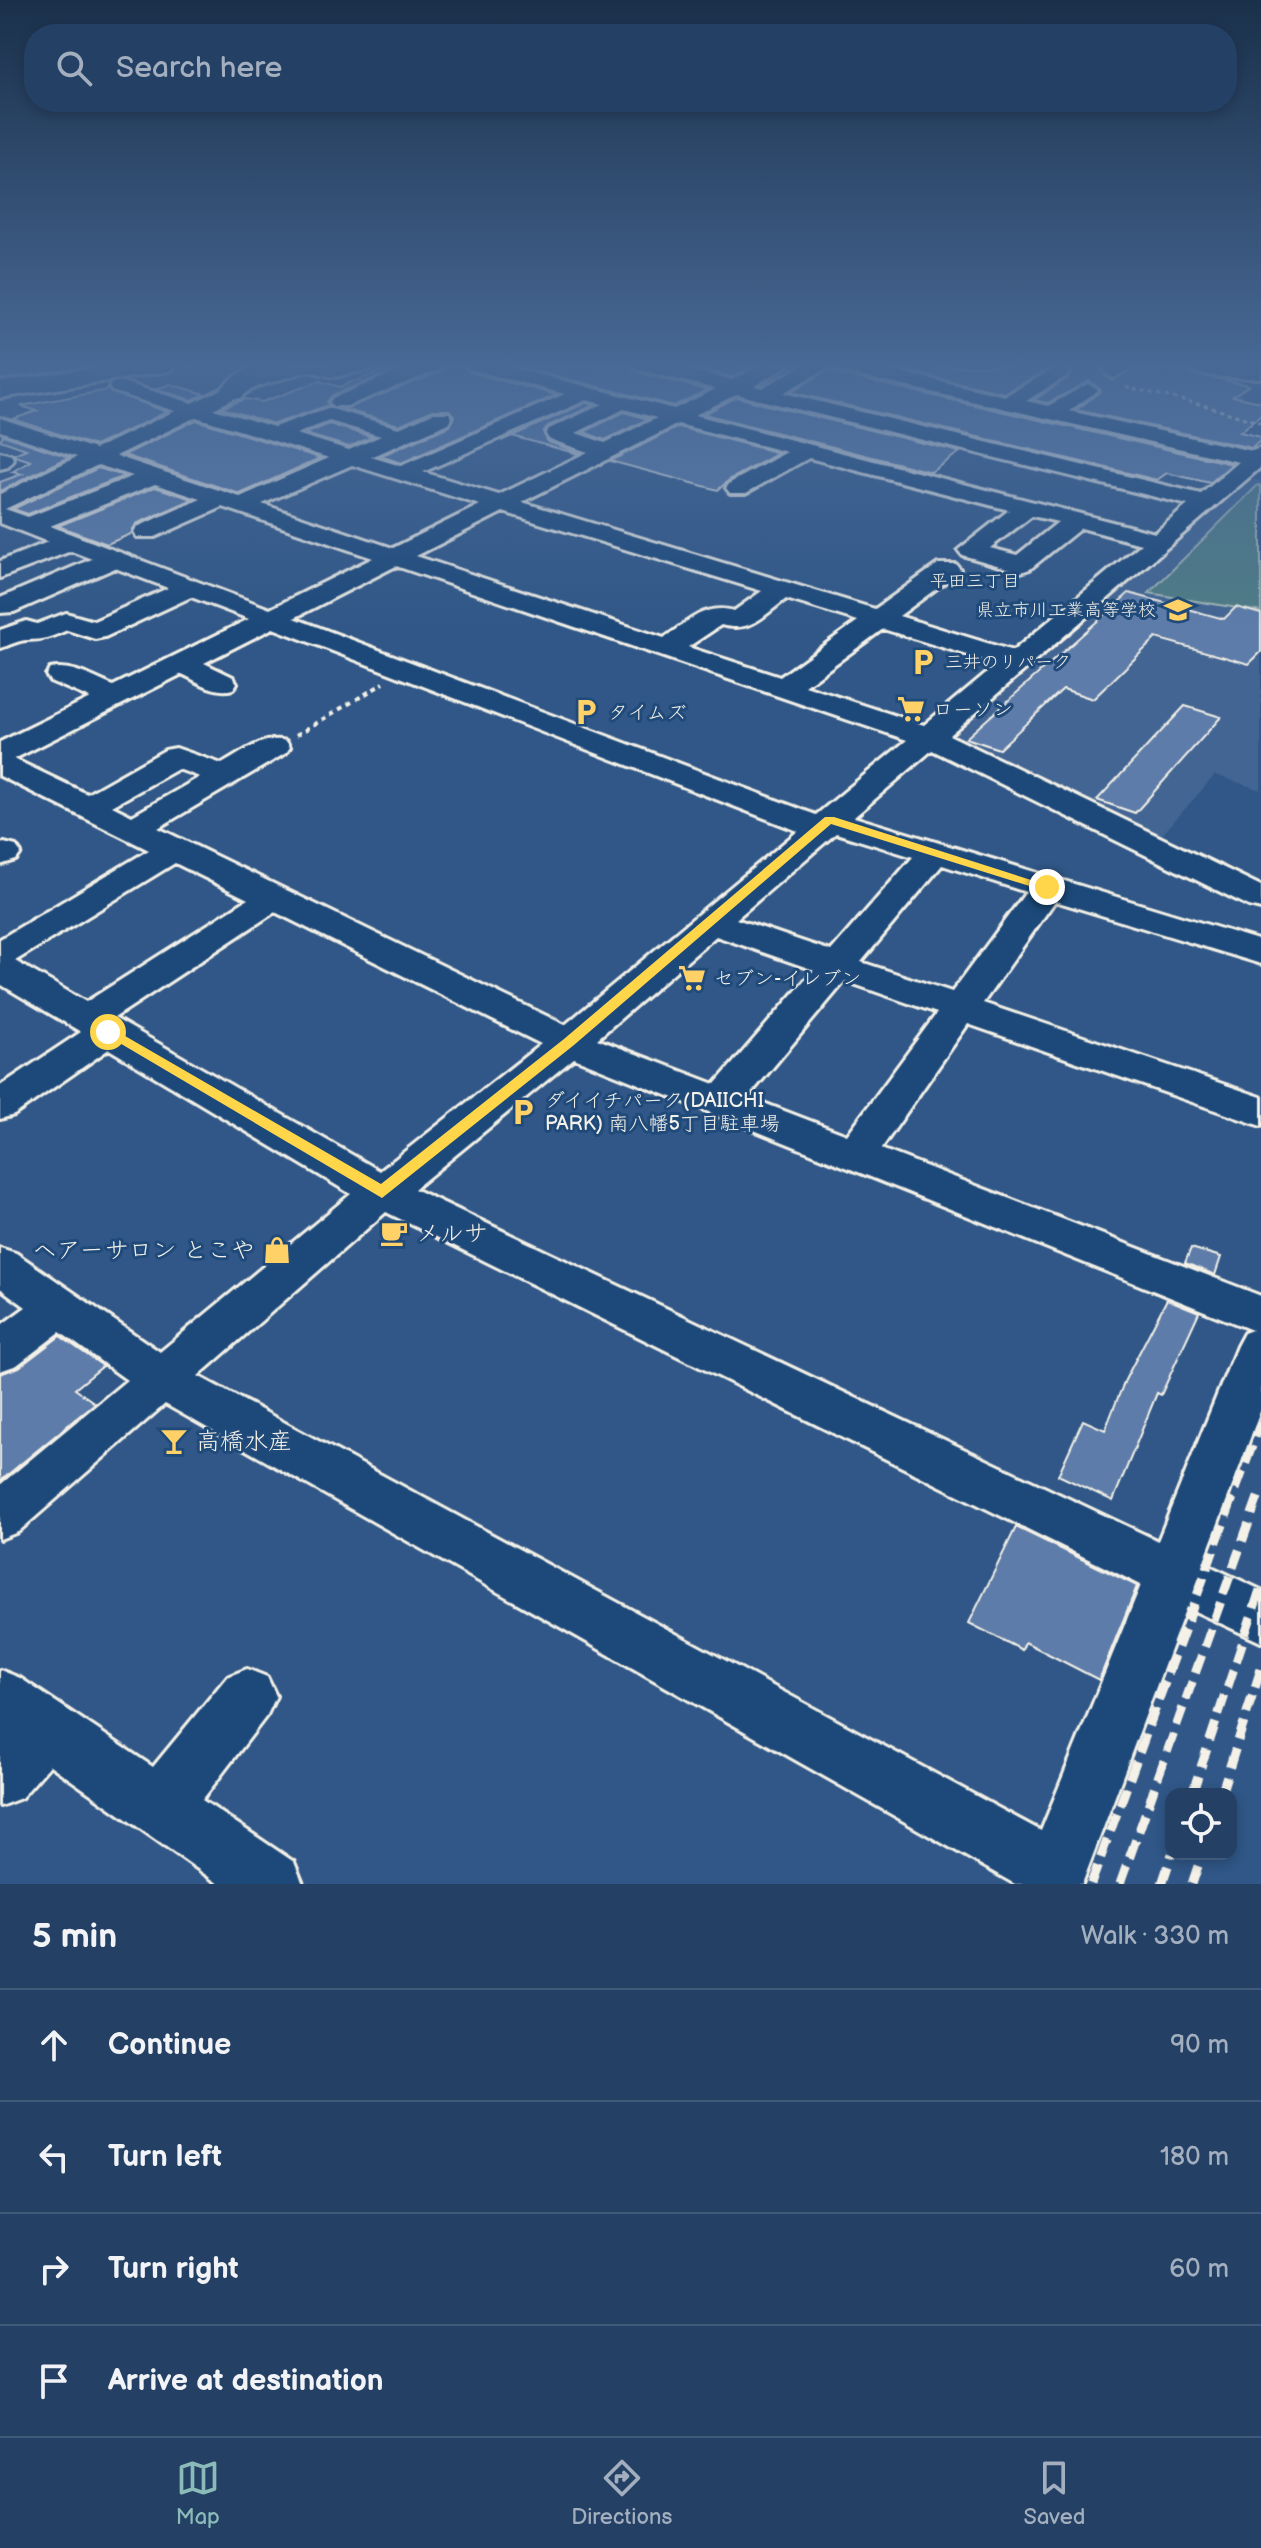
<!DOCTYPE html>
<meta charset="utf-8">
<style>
body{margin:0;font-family:"Balsamiq Sans","Klee One",sans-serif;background:#2c486b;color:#f1f3f6}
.controls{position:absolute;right:24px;bottom:24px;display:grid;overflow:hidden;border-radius:16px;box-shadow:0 4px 12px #0003}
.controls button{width:72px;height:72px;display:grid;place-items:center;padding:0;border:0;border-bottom:2px solid #415a79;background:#244165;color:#f1f3f6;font:40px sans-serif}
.stop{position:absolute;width:24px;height:24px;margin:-18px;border:6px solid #ffd54a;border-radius:50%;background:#fff}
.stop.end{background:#ffd54a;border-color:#fff;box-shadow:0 2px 8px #0008}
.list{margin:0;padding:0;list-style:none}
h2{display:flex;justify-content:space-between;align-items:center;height:104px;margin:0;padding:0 32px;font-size:34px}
h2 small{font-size:26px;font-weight:400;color:#a3afbf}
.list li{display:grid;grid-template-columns:52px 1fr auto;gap:24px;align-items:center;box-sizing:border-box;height:112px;padding:0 32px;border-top:2px solid #415a79}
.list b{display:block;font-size:30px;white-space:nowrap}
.list em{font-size:26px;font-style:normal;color:#a3afbf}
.icon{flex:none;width:44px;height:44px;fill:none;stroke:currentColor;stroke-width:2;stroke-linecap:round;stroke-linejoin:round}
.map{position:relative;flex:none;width:1261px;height:1884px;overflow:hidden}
.search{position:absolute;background:#244165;box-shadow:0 4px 12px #0003;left:24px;right:24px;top:24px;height:88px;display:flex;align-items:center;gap:20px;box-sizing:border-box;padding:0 28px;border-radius:32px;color:#a3afbf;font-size:30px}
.sheet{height:552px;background:#244165}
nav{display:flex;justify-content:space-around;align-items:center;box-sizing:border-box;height:112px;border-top:2px solid #415a79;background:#244165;font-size:22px;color:#a3afbf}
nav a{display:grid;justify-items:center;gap:4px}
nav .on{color:#8bbbb9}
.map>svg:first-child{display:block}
</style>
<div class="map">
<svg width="1261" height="1884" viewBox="0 0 1261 1884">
<rect width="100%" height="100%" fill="#305787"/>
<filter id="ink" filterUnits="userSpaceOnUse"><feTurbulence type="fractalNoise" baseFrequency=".0125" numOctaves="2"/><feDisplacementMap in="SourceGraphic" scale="16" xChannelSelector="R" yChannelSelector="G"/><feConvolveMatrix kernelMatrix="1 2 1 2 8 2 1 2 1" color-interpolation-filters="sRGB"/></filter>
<g filter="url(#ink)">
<polygon fill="#426593" points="1247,478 1261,481 1261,790 1215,775 1161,836 946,738"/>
<polygon fill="#4f7c85" stroke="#a2b6b6" stroke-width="2" points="1258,485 1261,486 1261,612 1149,593"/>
<g fill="#5d7ba9" stroke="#f4f1e8" stroke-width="2">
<polygon points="394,366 405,366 332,395 327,402 329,405 274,424 221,408 245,399 262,402 320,381 340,387"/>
<polygon points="446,366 464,366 469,372 556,395 401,463 380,456 450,426 455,416 449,410 433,410 399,425 343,409 441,372"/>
<polygon points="516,366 631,366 636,372 707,390 674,406"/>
<polygon points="686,366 754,366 732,377"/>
<polygon points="884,366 1054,366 1005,393"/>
<polygon points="1064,366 1106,366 1101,372 1112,381 1134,368 1151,372 1157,367 1249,385 1233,396 1261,402 1261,415 1240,432 1261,437 1261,440 1252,448 1076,410 1101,391 1090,381 1048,403 1034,400 1068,378 1072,371"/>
<polygon points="830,369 838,374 1232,464 1210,483 1167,473 1157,480 791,392"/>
<polygon points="170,384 205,394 192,400 156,389"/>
<polygon points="108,390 167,412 95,446 13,419 37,411 21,406"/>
<polygon points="737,397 763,404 960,452 931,472 704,414"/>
<polygon points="586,403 594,405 548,426 543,432 548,442 580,453 578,454 512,436 501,441"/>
<polygon points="624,412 648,419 605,440 584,432"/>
<polygon points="196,420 320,458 240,494 124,455"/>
<polygon points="329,424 372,437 349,447 305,434"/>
<polygon points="678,427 779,453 729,480 718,490 610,461"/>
<polygon points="3,435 69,457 0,491 0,482 22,474 12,472 31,461 15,456 14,454 26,449 0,440"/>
<polygon points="98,468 124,476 28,514 13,509"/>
<polygon points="155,487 193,499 136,524 131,534 107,544 58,526"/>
<polygon points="1129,593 1224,619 1236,607 1261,614 1261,652 1249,664 1156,638 1093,699 1063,689 999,749 966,738"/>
<polygon points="1185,706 1221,717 1135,813 1097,800"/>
<polygon points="1191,1248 1221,1257 1215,1275 1185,1263"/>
<polygon points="1167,1299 1199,1312 1161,1395 1157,1393 1113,1501 1058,1475 1083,1420 1105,1430 1125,1380"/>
<polygon points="60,1336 103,1366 75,1389 95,1403 0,1481 0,1374 19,1367"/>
<polygon points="1016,1527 1137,1586 1099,1680 1025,1642 1022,1650 969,1623"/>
</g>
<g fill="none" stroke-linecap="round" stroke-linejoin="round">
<polyline stroke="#4d6e96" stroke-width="27" stroke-dasharray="27 14" stroke-linecap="butt" points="0,381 101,365"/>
<g stroke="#f4f1e8" stroke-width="6">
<g id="minor">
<path d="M 285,365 L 374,365 L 371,369 L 334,377 L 308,371 L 259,386 L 213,409 L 274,427 L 328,408 L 399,428 L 433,413 L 449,413 L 452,418 L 449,423 L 371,457 L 401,466 L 565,394 L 470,369 L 467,365 L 502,365 L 674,409 L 716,389 L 637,369 L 634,365 L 671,365 L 732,380 L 762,365 L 789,365 L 754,386 L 762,388 L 804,365 L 868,365 L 1005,396 L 1059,366 L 1069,372 L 1066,376 L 1026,401 L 1048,406 L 1088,384 L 1098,390 L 1069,411 L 1252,451 L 1261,448 L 1261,467 L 949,735 L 1261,886 L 1261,909 L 1249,906 L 932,750 L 854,817 L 1261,941 L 1261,964 L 1055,901 L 983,1003 L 1261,1097 L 1261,1126 L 968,1024 L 881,1149 L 1261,1296 L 1261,1409 L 1203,1563 L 1261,1590 L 1261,1642 L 1186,1607 L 1082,1884 L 1015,1884 L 165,1404 L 18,1532 L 0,1539 L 0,1485 L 127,1380 L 60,1332 L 17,1365 L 0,1371 L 0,1326 L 26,1307 L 0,1288 L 0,1248 L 16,1253 L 160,1352 L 351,1194 L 109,1049 L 14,1115 L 0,1119 L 0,1086 L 81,1032 L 0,984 L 0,939 L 149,850 L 0,776 L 0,742 L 90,698 L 50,681 L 46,675 L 50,669 C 71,664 94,678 113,686 L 249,619 L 191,597 L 105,637 L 95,639 L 67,630 C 52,637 43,640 27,640 C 19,640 8,646 0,648 L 0,630 L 26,621 L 37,624 L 66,613 L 94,621 L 168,588 L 115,568 L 14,612 L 0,613 L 0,598 L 92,559 L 71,551 L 0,578 L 0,561 L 48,542 L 0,523 L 0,494 L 77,457 L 0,431 L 0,418 L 95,449 L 175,411 L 112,391 L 109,387 L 112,383 L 119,381 L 192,403 L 245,378 ZM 830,366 L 839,371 L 1239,462 L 1201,494 L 783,393 ZM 737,394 L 764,401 L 1188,505 L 1155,533 L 695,415 ZM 586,400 L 603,404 L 549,429 L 546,434 L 549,439 L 588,452 L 499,495 L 423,472 ZM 624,409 L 657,418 L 605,443 L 576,433 ZM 196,417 L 329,458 L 240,497 L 116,456 ZM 329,421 L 381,436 L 349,450 L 296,434 ZM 678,424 L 787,452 L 730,483 L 726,488 L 730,493 L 746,493 L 809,458 L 1009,510 L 958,550 L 962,555 L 1021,572 L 1030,569 L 1081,528 L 1141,544 L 1013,651 L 899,616 L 956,574 L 960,569 L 956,564 L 938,564 L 875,609 L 522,502 ZM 98,465 L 133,476 L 28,517 L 5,509 ZM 352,465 L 480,505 L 393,548 L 262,504 ZM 155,484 L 201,499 L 137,527 L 134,532 L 137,537 L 155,537 L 223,507 L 373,558 L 270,609 L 50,526 ZM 503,512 L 762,591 L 734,611 C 704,603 688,622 664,638 L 416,556 ZM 1032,516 L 1058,522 L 1017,555 L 990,548 ZM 396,566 L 907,740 L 816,815 L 294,618 ZM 786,599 L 858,621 L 780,677 L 688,647 L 721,625 C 751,633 763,616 786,599 ZM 273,628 L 798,831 L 565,1025 L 158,828 L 286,753 L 290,747 L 286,741 C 263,735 242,753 222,764 L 176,748 L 165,750 L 87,794 L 14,759 L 182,674 C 199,682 214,694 233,689 L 237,683 L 233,677 L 204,663 ZM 883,629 L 997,664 L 924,725 L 805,686 ZM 178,769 L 200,777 L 132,816 L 112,806 ZM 836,833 L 913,857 L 831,951 L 736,919 ZM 175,863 L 248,899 L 86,1002 L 15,961 ZM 942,865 L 1026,892 L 952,992 L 861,962 ZM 275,912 L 541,1044 L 380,1171 L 114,1018 ZM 716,936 L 814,970 L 715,1084 L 597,1039 ZM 845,981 L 937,1013 L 847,1135 L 748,1097 ZM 574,1058 L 1252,1330 L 1244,1333 L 1237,1346 L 1158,1541 L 414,1189 ZM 386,1212 L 1141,1585 L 1041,1831 L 198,1376 Z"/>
<polygon points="414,365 443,365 440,369 347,406 333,406 330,402 333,398"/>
<polygon points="1110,365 1134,365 1114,378 1104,372"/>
<path d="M 1181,365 L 1261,366 L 1261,378 C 1242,378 1195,378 1181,365 Z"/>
<polygon points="0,452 11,455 14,460 8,467 0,469"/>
<polygon points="4,843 16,846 21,853 16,860 0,865 0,844"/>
<polygon points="247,1669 267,1677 276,1696 267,1715 202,1800 294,1862 303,1884 219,1884 50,1765 21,1798 0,1806 0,1670 20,1678 153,1767 227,1677"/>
</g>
</g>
<g stroke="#f4f1e8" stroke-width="6">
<g id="highway">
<polygon points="112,365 175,365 172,370 163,372 0,398 0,382"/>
<path d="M 258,365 L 296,365 L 293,370 L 259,381 L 240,398 L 222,398 L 218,393 C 229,379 241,371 258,365 Z"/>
<polygon points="1247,365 1261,365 1261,373 1250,370"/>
</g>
</g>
<g stroke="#f4f1e8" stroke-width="3" stroke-dasharray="4 4" stroke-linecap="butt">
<polyline points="187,367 200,365"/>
<polyline points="1126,387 1203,405 1261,423"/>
</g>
<polyline stroke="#f4f1e8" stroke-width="4" stroke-dasharray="5 5" stroke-linecap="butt" points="296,735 384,683"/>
<use href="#minor" fill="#1f4a7a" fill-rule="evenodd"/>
<use href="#highway" fill="#1f4a7a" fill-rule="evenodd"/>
<polyline stroke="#f4f1e8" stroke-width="7" stroke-dasharray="15 7" stroke-linecap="butt" points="1259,1429 1261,1423"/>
<g stroke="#f4f1e8" stroke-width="9" stroke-dasharray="19 9" stroke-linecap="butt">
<polyline points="1192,1794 1261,1587"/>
<polyline points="1221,1794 1261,1669"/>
<polyline points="1091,1884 1259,1427"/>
<polyline points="1120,1884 1261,1489"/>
<polyline points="1162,1884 1172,1854"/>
<polyline points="1192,1884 1202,1854"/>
</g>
</g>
</g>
<linearGradient id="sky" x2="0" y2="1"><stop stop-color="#1a304a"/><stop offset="0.58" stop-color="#486996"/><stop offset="1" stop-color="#486996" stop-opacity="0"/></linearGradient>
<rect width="1261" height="629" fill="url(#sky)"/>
<polygon fill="#ffd54a" points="825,817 834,817 1053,887 1042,890 831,824 574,1045 382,1198 101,1032 108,1027 113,1029 381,1184 564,1039"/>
<defs>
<g id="school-bare" transform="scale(2.16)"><path d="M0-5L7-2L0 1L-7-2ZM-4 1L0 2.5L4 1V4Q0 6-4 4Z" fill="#ffd166" stroke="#1f4a7a" stroke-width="2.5" paint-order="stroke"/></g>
<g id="parking-bare" transform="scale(2.16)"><path d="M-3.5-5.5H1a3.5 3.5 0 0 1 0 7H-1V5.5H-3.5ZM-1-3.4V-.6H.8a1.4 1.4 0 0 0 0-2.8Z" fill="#ffd166" stroke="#1f4a7a" stroke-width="2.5" paint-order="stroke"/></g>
<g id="supermarket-bare" transform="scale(2.16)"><path d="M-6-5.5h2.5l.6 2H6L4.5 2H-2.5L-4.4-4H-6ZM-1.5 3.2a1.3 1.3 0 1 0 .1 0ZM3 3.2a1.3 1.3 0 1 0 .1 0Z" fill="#ffd166" stroke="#1f4a7a" stroke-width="2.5" paint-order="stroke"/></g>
<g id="cafe-bare" transform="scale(2.16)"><path d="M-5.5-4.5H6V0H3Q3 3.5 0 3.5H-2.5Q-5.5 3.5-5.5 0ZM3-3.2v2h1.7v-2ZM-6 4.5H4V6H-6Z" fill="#ffd166" stroke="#1f4a7a" stroke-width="2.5" paint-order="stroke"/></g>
<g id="shop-bare" transform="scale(2.16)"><path d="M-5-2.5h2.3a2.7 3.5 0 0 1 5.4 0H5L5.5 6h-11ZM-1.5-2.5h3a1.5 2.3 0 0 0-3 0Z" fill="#ffd166" stroke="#1f4a7a" stroke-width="2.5" paint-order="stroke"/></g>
<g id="bar-bare" transform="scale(2.16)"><path d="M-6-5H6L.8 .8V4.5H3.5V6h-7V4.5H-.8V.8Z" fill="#ffd166" stroke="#1f4a7a" stroke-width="2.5" paint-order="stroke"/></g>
</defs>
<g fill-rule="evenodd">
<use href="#school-bare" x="1178" y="610"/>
<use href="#parking-bare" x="923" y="662"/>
<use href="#supermarket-bare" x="911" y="709"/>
<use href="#parking-bare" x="586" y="712"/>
<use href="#supermarket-bare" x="692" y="978"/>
<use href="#parking-bare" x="523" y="1112"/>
<use href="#cafe-bare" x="394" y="1233"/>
<use href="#shop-bare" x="277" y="1250"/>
<use href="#bar-bare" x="174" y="1441"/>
</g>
<g text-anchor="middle" stroke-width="6" stroke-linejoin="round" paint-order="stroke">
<g font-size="18" fill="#f4f1e8" stroke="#1f4a7a">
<text x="975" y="587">平田三丁目</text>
</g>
<g font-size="18" fill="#f4f1e8" stroke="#1f4a7a" text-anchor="end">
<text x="1156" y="616">県立市川工業高等学校</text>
<text x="945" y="668" text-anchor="start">三井のリパーク</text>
</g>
<g font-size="20" fill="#f4f1e8" stroke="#1f4a7a" text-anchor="start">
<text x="933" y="716">ローソン</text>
<text x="608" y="719">タイムズ</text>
<text x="714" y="985">セブン-イレブン</text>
<text x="545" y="1107">ダイイチパーク(DAIICHI<tspan x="545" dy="23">PARK) 南八幡5丁目駐車場</tspan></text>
</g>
<g font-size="24" fill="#f4f1e8" stroke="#1f4a7a" text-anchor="start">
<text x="416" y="1241">メルサ</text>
<text x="255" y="1258" text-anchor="end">ヘアーサロン とこや</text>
<text x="196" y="1449">高橋水産</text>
</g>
</g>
</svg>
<div class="controls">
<button><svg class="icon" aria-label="locate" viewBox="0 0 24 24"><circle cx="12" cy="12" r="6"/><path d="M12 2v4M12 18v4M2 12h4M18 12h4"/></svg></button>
</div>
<div class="stop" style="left:108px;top:1032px"></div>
<div class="stop end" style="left:1047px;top:887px"></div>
<div class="search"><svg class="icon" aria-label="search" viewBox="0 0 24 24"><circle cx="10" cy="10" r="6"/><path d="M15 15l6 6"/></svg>Search here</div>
</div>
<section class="sheet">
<h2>5 min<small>Walk · 330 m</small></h2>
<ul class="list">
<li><svg class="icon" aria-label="ahead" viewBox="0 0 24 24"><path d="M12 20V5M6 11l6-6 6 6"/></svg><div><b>Continue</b></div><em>90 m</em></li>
<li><svg class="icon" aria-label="left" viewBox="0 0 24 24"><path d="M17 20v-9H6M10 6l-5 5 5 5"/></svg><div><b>Turn left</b></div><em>180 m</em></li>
<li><svg class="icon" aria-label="right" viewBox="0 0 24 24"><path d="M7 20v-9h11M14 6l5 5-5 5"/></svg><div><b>Turn right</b></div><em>60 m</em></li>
<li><svg class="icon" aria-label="arrive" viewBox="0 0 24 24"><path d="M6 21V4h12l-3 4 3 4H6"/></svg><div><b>Arrive at destination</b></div></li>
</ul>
</section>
<nav>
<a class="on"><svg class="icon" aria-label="map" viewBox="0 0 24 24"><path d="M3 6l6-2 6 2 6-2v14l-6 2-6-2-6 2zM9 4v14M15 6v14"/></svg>Map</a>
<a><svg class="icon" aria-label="directions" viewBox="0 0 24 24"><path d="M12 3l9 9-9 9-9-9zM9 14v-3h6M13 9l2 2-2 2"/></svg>Directions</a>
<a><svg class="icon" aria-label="saved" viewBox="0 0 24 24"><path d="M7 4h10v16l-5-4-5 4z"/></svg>Saved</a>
</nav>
